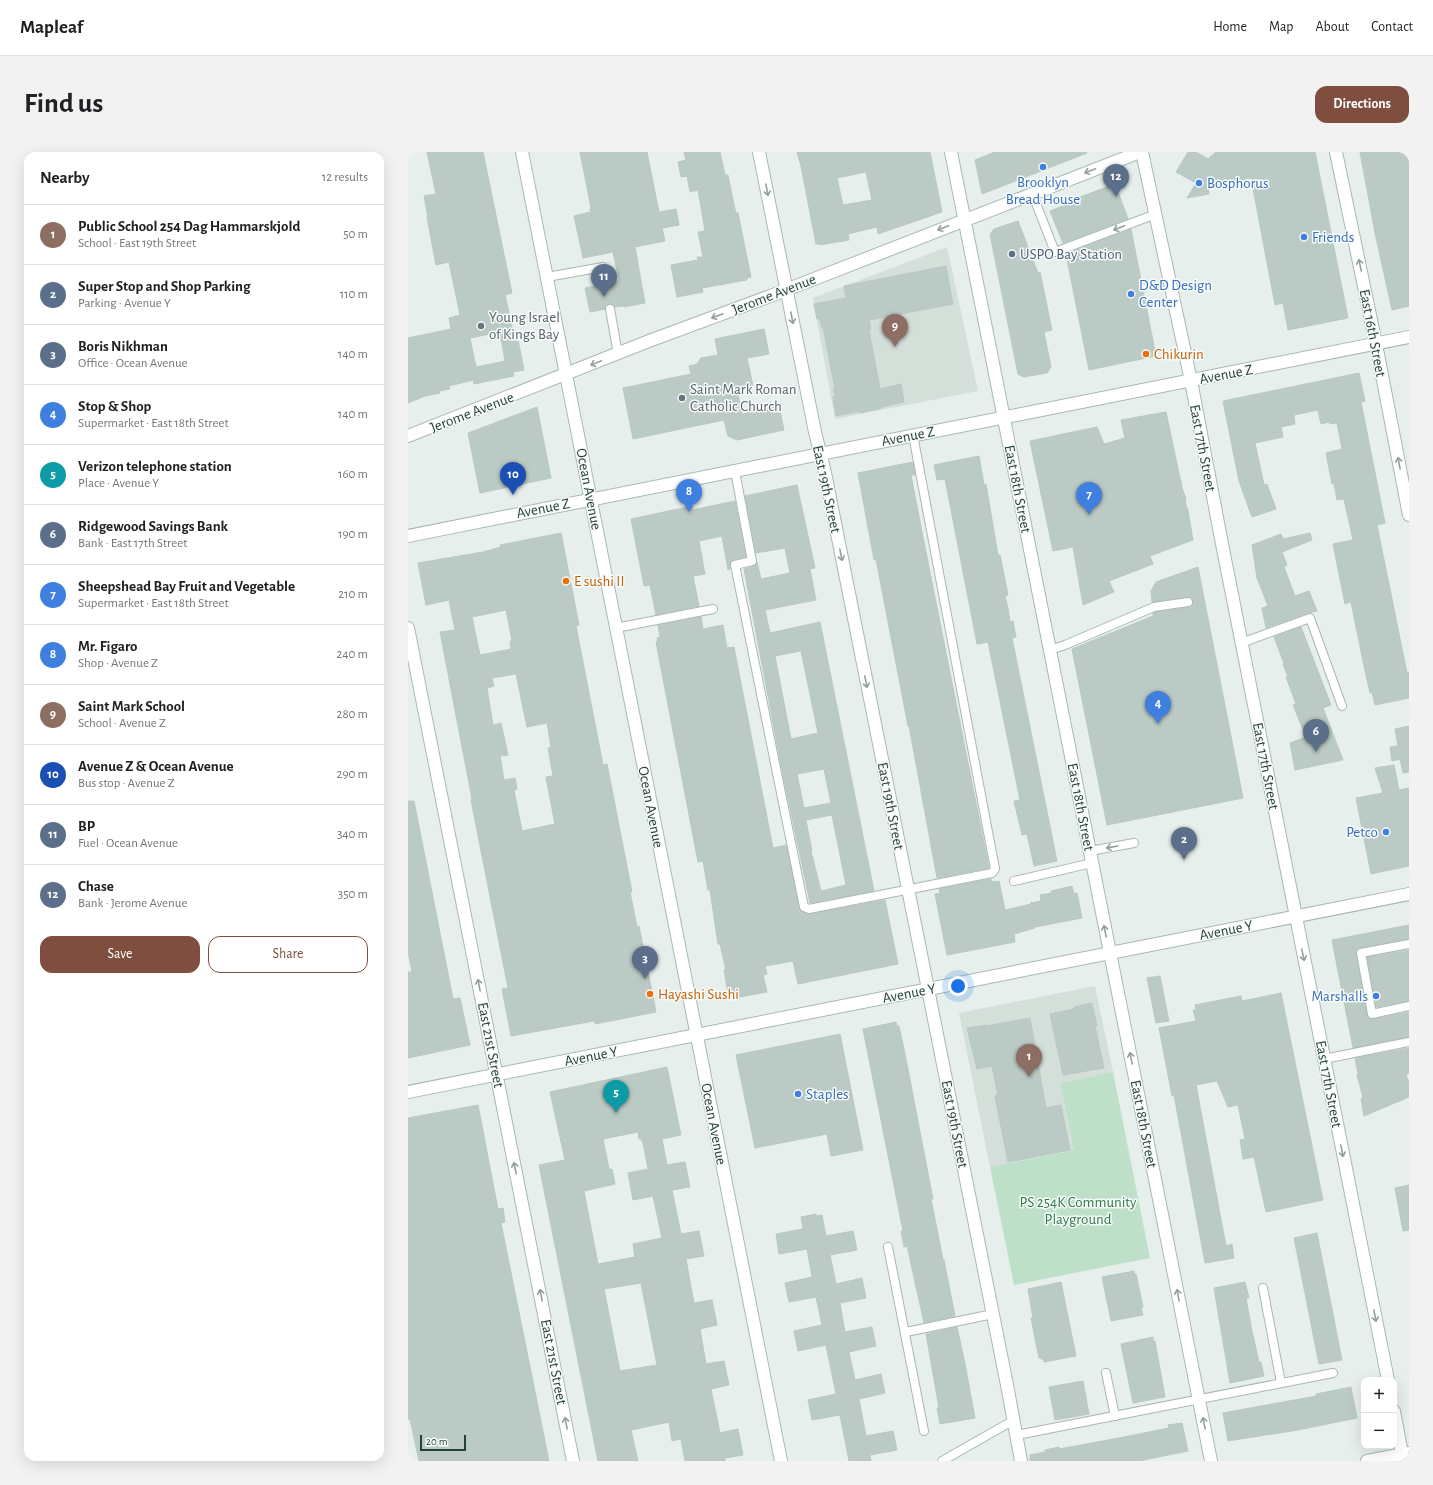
<!DOCTYPE html>
<meta charset="utf-8">
<style>
body{margin:0;font-family:"Alegreya Sans",sans-serif;background:#f2f2f2;color:#202124}
.controls{position:absolute;right:12px;bottom:12px;display:grid;overflow:hidden;border-radius:8px;box-shadow:0 4px 16px #0002}
.controls button{width:36px;height:36px;display:grid;place-items:center;padding:0;border:0;border-bottom:1px solid #e0e0e0;background:#fff;color:#202124;font:20px sans-serif}
.scale{position:absolute;left:12px;bottom:10px;width:46px;box-sizing:border-box;padding-left:4px;border:2px solid #24423a;border-top:0;font-size:11px;line-height:14px;white-space:nowrap;color:#24423a;-webkit-text-stroke:3px #f7fbf9;paint-order:stroke}
.you{position:absolute;left:550px;top:834px;width:14px;height:14px;margin:-10px;border:3px solid #fff;border-radius:50%;background:#1a73e8;box-shadow:0 0 0 6px #1a73e833}
.badge{display:grid;place-items:center;width:26px;height:26px;border-radius:50%;background:#7f4e3f;color:#fff;font-size:13px;font-weight:700}
.pin{position:absolute;translate:-50% -33px;filter:drop-shadow(0 1px 2px #0008)}
.pin::after{content:'';position:absolute;top:21px;width:14px;height:12px;background:inherit;clip-path:polygon(0 0,100% 0,50% 100%)}
.list{margin:0;padding:0;list-style:none}
h2{display:flex;justify-content:space-between;align-items:center;height:52px;margin:0;padding:0 16px;font-size:17px}
h2 small{font-size:13px;font-weight:400;color:#757577}
.list li{display:grid;grid-template-columns:26px 1fr auto;gap:12px;align-items:center;box-sizing:border-box;height:60px;padding:0 16px;border-top:1px solid #e0e0e0}
.list b{display:block;font-size:15px;white-space:nowrap}
.list p{margin:0;font-size:13px;white-space:nowrap;color:#757577}
.list em{font-size:13px;font-style:normal;color:#757577}
.actions{display:flex;gap:8px;padding:12px 16px}
.actions a{flex:1;padding:9px 0;border:1px solid #7f4e3f;border-radius:12px;text-align:center;font-size:14px;color:#7f4e3f}
.actions .main{background:#7f4e3f;color:#fff}
.map{position:relative;flex:none;width:1001px;height:1309px;overflow:hidden;border-radius:12px}
header{display:flex;align-items:center;gap:24px;box-sizing:border-box;height:56px;padding:0 20px;background:#fff;border-bottom:1px solid #e0e0e0}
header strong{font-size:19px}
nav{display:flex;gap:22px;margin-inline-start:auto;font-size:14px}
.intro{display:flex;align-items:center;justify-content:space-between;box-sizing:border-box;height:96px;padding:0 24px}
h1{margin:0;font-size:28px}
.button{padding:10px 18px;border-radius:12px;background:#7f4e3f;color:#fff;font-size:14px;font-weight:700}
main{display:flex;gap:24px;padding:0 24px}
aside{flex:1;background:#fff;border-radius:12px;box-shadow:0 4px 16px #0002}
.map>svg:first-child{display:block}
</style>
<header>
<strong>Mapleaf</strong>
<nav><a>Home</a><a>Map</a><a>About</a><a>Contact</a></nav>
</header>
<div class="intro"><h1>Find us</h1><a class="button">Directions</a></div>
<main>
<aside>
<h2>Nearby<small>12 results</small></h2>
<ul class="list">
<li><span class="badge" style="background:#8d6e63">1</span><div><b>Public School 254 Dag Hammarskjold</b><p>School · East 19th Street</p></div><em>50 m</em></li>
<li><span class="badge" style="background:#5c6f8a">2</span><div><b>Super Stop and Shop Parking</b><p>Parking · Avenue Y</p></div><em>110 m</em></li>
<li><span class="badge" style="background:#5c6f8a">3</span><div><b>Boris Nikhman</b><p>Office · Ocean Avenue</p></div><em>140 m</em></li>
<li><span class="badge" style="background:#3f7fe0">4</span><div><b>Stop &amp; Shop</b><p>Supermarket · East 18th Street</p></div><em>140 m</em></li>
<li><span class="badge" style="background:#0f9aa8">5</span><div><b>Verizon telephone station</b><p>Place · Avenue Y</p></div><em>160 m</em></li>
<li><span class="badge" style="background:#5c6f8a">6</span><div><b>Ridgewood Savings Bank</b><p>Bank · East 17th Street</p></div><em>190 m</em></li>
<li><span class="badge" style="background:#3f7fe0">7</span><div><b>Sheepshead Bay Fruit and Vegetable</b><p>Supermarket · East 18th Street</p></div><em>210 m</em></li>
<li><span class="badge" style="background:#3f7fe0">8</span><div><b>Mr. Figaro</b><p>Shop · Avenue Z</p></div><em>240 m</em></li>
<li><span class="badge" style="background:#8d6e63">9</span><div><b>Saint Mark School</b><p>School · Avenue Z</p></div><em>280 m</em></li>
<li><span class="badge" style="background:#1a4fb4">10</span><div><b>Avenue Z &amp; Ocean Avenue</b><p>Bus stop · Avenue Z</p></div><em>290 m</em></li>
<li><span class="badge" style="background:#5c6f8a">11</span><div><b>BP</b><p>Fuel · Ocean Avenue</p></div><em>340 m</em></li>
<li><span class="badge" style="background:#5c6f8a">12</span><div><b>Chase</b><p>Bank · Jerome Avenue</p></div><em>350 m</em></li>
</ul>
<div class="actions"><a class="main">Save</a><a>Share</a></div>
</aside>
<div class="map">
<svg width="1001" height="1309" viewBox="0 0 1001 1309">
<rect width="100%" height="100%" fill="#e6efeb"/>
<g fill="#d4dfda">
<polygon points="539,95 570,239 427,267 405,146"/>
<polygon points="687,834 705,920 652,931 666,998 582,1015 551,861"/>
</g>
<polygon fill="#bfe0c8" points="705,920 742,1106 606,1133 582,1015 666,998 652,931"/>
<g fill="#bbcac4" stroke="#b8c9c2" fill-rule="evenodd">
<path d="M 19,0 L 75,0 L 104,141 L 97,143 L 101,160 L 98,168 L 103,171 L 106,184 L 109,183 L 116,218 L 105,220 L 106,224 L 66,232 L 65,228 L 41,234 L 42,237 L 31,239 L 32,241 L 17,244 L 0,251 L 0,186 L 43,177 L 41,166 L 52,163 L 41,110 L 28,113 L 19,65 L 20,65 L 16,44 L 28,42 ZM 92,180 L 97,209 L 68,215 L 62,186 Z"/>
<polygon points="172,0 239,0 251,60 268,57 271,73 254,76 257,89 227,95 237,151 216,155 215,154 207,155 204,152 201,152 198,153 197,157 182,160 177,136 192,133 198,135 202,131 211,129 205,100 175,106 166,64 182,60 182,57 183,56"/>
<polygon points="276,0 312,0 317,23 320,23 326,53 328,61 330,61 343,125 339,126 339,128 294,136 295,140 269,145 263,113 290,108 289,105 295,105 290,80 297,79 290,38 282,40 279,24 273,25 270,10 278,8"/>
<path d="M 389,0 L 522,0 L 534,60 L 470,82 L 469,75 L 440,82 L 441,88 L 412,93 L 412,92 L 408,92 L 393,14 ZM 458,20 L 464,48 L 435,53 L 429,26 Z"/>
<polygon points="587,0 678,0 679,1 574,42 567,8"/>
<polygon points="780,0 788,0 800,7 808,0 907,0 940,166 880,178 875,151 867,153 843,26 800,35 801,42 779,46 788,31 768,20"/>
<polygon points="952,0 988,0 1001,2 1001,154 984,158 967,81"/>
<polygon points="707,32 720,67 655,91 642,59 665,50 664,48"/>
<polygon points="610,69 630,121 632,120 644,178 636,180 643,215 639,221 615,225 610,222 582,82 586,77"/>
<polygon points="723,77 748,204 681,218 658,102"/>
<polygon points="538,114 545,152 461,168 463,177 461,178 472,237 493,232 496,250 474,255 474,256 452,261 452,259 428,264 425,245 427,244 425,237 427,237 415,175 414,176 412,167 409,167 406,152 438,146 436,134"/>
<polygon points="356,177 361,202 339,206 345,234 329,237 334,262 371,254 376,278 329,288 320,284 316,268 225,287 215,236 283,222 281,214 289,212 293,206 310,203 307,187"/>
<polygon points="951,221 957,249 953,250 977,371 969,373 999,521 1001,520 1001,546 967,553 964,541 962,541 957,519 943,450 937,452 925,392 945,388 936,347 929,348 926,331 924,332 918,301 934,297 929,271 922,272 921,270 913,272 910,258 886,263 887,272 873,275 875,285 847,291 856,333 859,332 868,357 844,365 831,329 815,249"/>
<polygon points="129,255 143,326 72,341 60,281"/>
<polygon points="758,260 772,326 774,333 773,333 777,344 778,350 777,350 780,359 785,388 742,404 745,412 701,429 706,440 675,453 665,395 645,399 622,289 689,275 696,292 717,286 713,268"/>
<polygon points="571,304 576,333 578,332 590,403 592,403 600,443 597,444 600,456 602,470 605,469 608,485 604,486 649,709 626,714 619,682 614,683 606,649 612,648 580,490 569,492 537,327 529,328 526,313"/>
<polygon points="505,310 507,323 503,323 514,380 581,716 529,726 501,574 500,574 468,407 466,408 450,321"/>
<path d="M 389,333 L 407,416 L 402,417 L 408,448 L 357,458 L 362,481 L 412,470 L 466,739 L 402,751 L 373,613 L 336,417 L 346,414 L 349,410 L 353,427 L 382,421 L 377,396 L 348,401 L 337,344 ZM 393,499 L 410,581 L 383,587 L 367,504 ZM 416,617 L 423,651 L 396,656 L 389,622 ZM 424,663 L 438,733 L 413,739 L 403,699 L 404,699 L 398,668 Z"/>
<polygon points="327,349 338,405 324,409 322,412 322,417 320,418 314,384 291,389 297,422 285,424 291,454 248,463 242,433 236,434 223,367 284,354 284,358"/>
<path d="M 153,381 L 171,473 L 168,474 L 195,613 L 199,612 L 224,740 L 222,740 L 229,775 L 231,774 L 248,860 L 187,872 L 186,869 L 103,884 L 94,837 L 100,836 L 63,648 L 64,647 L 32,480 L 47,478 L 41,448 L 18,453 L 10,411 L 75,400 L 93,395 L 92,393 ZM 98,458 L 104,489 L 102,489 L 103,497 L 72,503 L 64,465 ZM 108,522 L 119,575 L 139,571 L 143,595 L 140,596 L 145,624 L 138,625 L 147,672 L 114,679 L 106,638 L 109,637 L 107,626 L 96,628 L 92,604 L 100,603 L 93,571 L 85,573 L 79,536 L 86,534 L 84,526 Z"/>
<polygon points="902,381 904,388 874,400 879,413 876,415 887,444 901,439 909,459 900,461 858,476 854,456 860,454 849,426 844,393 873,382 875,387"/>
<polygon points="790,415 835,646 699,673 664,497 745,464 745,461 748,460 783,455 785,450 782,445 744,450 743,439 748,430"/>
<polygon points="293,465 295,477 315,473 319,496 326,495 365,696 378,693 392,758 402,762 477,748 490,812 390,832 385,809 357,814 359,822 355,823 359,840 321,847 316,818 318,818 312,792 310,792 302,738 300,738 295,709 290,710 248,490 250,489 249,486 252,485 250,473"/>
<polygon points="893,475 923,553 915,556 935,608 887,618 882,591 898,585 885,553 888,552 878,525 880,525 875,512 876,511 866,485"/>
<polygon points="1001,574 1001,620 995,621 992,607 984,609 982,595 990,594 987,577"/>
<polygon points="986,613 991,638 1001,636 1001,714 963,722 948,646 975,641 967,616"/>
<polygon points="0,649 6,649 45,847 52,846 62,893 0,906 0,820 4,820 0,800"/>
<polygon points="583,727 584,730 591,729 597,758 623,752 622,751 633,749 632,743 644,741 643,739 664,734 666,742 669,741 674,766 627,775 627,776 606,782 607,790 539,803 527,742 532,741 531,737"/>
<polygon points="1001,773 1001,787 952,796 949,797 948,802 960,865 965,867 1001,860 1001,885 945,896 924,788"/>
<polygon points="1001,798 1001,849 968,855 959,805"/>
<polygon points="752,824 761,869 748,871 739,826"/>
<polygon points="873,841 915,1048 858,1060 846,1005 835,1007 832,988 837,987 830,953 820,955 809,929 788,933 818,1094 824,1092 826,1106 797,1111 766,943 764,944 751,876 788,869 785,858 788,858 787,853 833,844 834,849"/>
<polygon points="684,851 689,874 687,874 696,916 655,923 642,862 666,857 666,855"/>
<polygon points="622,866 638,956 653,953 662,998 600,1010 587,944 590,943 584,914 569,917 559,876 578,873 578,874"/>
<polygon points="488,870 489,874 491,874 497,902 525,1047 523,1047 528,1072 535,1108 536,1108 547,1164 516,1171 499,1094 496,1095 493,1079 495,1079 455,877"/>
<polygon points="432,882 455,998 423,1004 419,982 347,996 328,903"/>
<polygon points="1001,896 1001,921 998,923 1001,931 1001,945 956,964 953,947 955,945 949,923 950,922 947,906"/>
<path d="M 259,915 L 273,983 L 254,987 L 259,1013 L 277,1010 L 282,1035 L 264,1038 L 273,1082 L 291,1079 L 296,1104 L 278,1107 L 286,1151 L 304,1148 L 309,1173 L 292,1177 L 298,1212 L 316,1209 L 321,1233 L 303,1237 L 312,1281 L 330,1277 L 335,1303 L 317,1306 L 317,1309 L 277,1309 L 273,1287 L 264,1289 L 261,1270 L 223,1278 L 230,1309 L 190,1309 L 131,1013 L 157,1008 L 142,940 ZM 230,980 L 231,987 L 233,987 L 235,991 L 240,1017 L 220,1021 L 225,1048 L 245,1044 L 254,1086 L 225,1092 L 227,1105 L 190,1112 L 176,1039 L 207,1032 L 204,1017 L 201,1017 L 195,987 ZM 233,1131 L 249,1213 L 212,1219 L 196,1137 Z"/>
<polygon points="70,953 90,1057 95,1056 97,1070 93,1071 141,1309 11,1309 2,1267 0,1267 0,966"/>
<polygon points="1001,1033 1001,1078 995,1079 987,1036"/>
<polygon points="408,1062 408,1064 414,1063 418,1084 445,1079 449,1098 422,1103 428,1132 454,1126 458,1146 432,1151 437,1180 464,1175 468,1194 441,1200 447,1228 473,1222 477,1241 451,1247 458,1284 485,1279 489,1298 462,1303 463,1309 441,1309 432,1263 404,1268 400,1248 428,1242 418,1193 390,1199 386,1179 414,1173 408,1145 381,1150 377,1131 404,1125 399,1097 371,1102 368,1082 395,1077 393,1065"/>
<polygon points="909,1081 934,1208 911,1212 886,1086"/>
<polygon points="726,1119 726,1122 728,1122 735,1155 733,1156 735,1163 703,1169 694,1125"/>
<polygon points="653,1130 668,1204 636,1210 635,1207 633,1207 633,1205 631,1206 623,1166 625,1166 620,1137"/>
<polygon points="837,1130 841,1146 838,1146 844,1179 851,1210 853,1210 856,1224 822,1231 806,1136"/>
<polygon points="549,1175 556,1207 567,1266 532,1272 529,1256 531,1256 518,1182"/>
<polygon points="745,1185 745,1189 747,1189 757,1245 725,1251 713,1192"/>
<polygon points="675,1229 681,1262 647,1268 641,1235"/>
<polygon points="943,1235 949,1266 890,1278 820,1289 815,1261 908,1244 908,1242"/>
<polygon points="774,1271 780,1299 731,1309 622,1309 622,1303 637,1300 637,1298 651,1295 651,1297 711,1286 761,1276 760,1273"/>
</g>
<g fill="none" stroke-linecap="round" stroke-linejoin="round">
<g stroke="#a8b8b2" stroke-width="10">
<g id="service">
<polyline points="624,41 647,100 748,62"/>
<polyline points="139,125 195,115 197,130"/>
<polyline points="202,157 210,202"/>
<polyline points="327,319 344,409 327,413 396,755 401,757 584,721 587,717 505,283"/>
<polyline points="208,476 305,457"/>
<polyline points="833,491 902,466 934,554"/>
<polyline points="642,498 657,493 746,455 780,450"/>
<polyline points="682,699 726,691"/>
<polyline points="606,729 684,711"/>
<polyline points="1001,792 953,801 964,862 1001,854"/>
<polyline points="916,907 1001,890"/>
<polyline points="480,1095 516,1279"/>
<polyline points="855,1136 873,1231"/>
<polyline points="498,1180 585,1162"/>
<polyline points="698,1221 707,1264"/>
<polyline points="609,1283 925,1221"/>
<polyline points="534,1309 606,1268"/>
</g>
</g>
<g stroke="#a8b8b2" stroke-width="14">
<g id="minor">
<polyline points="351,0 407,280 417,321 599,1233 613,1309"/>
<polyline points="543,0 803,1309"/>
<polyline points="734,0 783,229 815,397 980,1228"/>
<polyline points="928,0 968,192 1001,363"/>
<polyline points="0,284 241,189 365,143 732,0"/>
<polyline points="0,476 165,1309"/>
<polyline points="0,940 1001,742"/>
<polyline points="986,1259 994,1302 997,1309"/>
<polyline points="959,1309 1001,1301"/>
</g>
</g>
<g stroke="#a8b8b2" stroke-width="14">
<polyline id="tertiary" points="0,384 1001,185"/>
</g>
<g stroke="#a4bbb3" stroke-width="14">
<polyline id="secondary" points="114,0 373,1309"/>
</g>
<use href="#service" stroke="#fff" stroke-width="8"/>
<use href="#minor" stroke="#fff" stroke-width="12"/>
<use href="#tertiary" stroke="#fff" stroke-width="12"/>
<use href="#secondary" stroke="#fff" stroke-width="12"/>
</g>
<defs><path id="oneway-shaft" d="M-6 0H5M1.5-3L5.5 0L1.5 3" fill="none" stroke-width="1.6" stroke-linecap="round" stroke-linejoin="round"/></defs>
<g stroke="#92a09c">
<use href="#oneway-shaft" transform="translate(682 19) rotate(159)"/>
<use href="#oneway-shaft" transform="translate(359 38) rotate(79)"/>
<use href="#oneway-shaft" transform="translate(535 76) rotate(159)"/>
<use href="#oneway-shaft" transform="translate(711 76) rotate(159)"/>
<use href="#oneway-shaft" transform="translate(952 113) rotate(-102)"/>
<use href="#oneway-shaft" transform="translate(309 164) rotate(160)"/>
<use href="#oneway-shaft" transform="translate(384 166) rotate(79)"/>
<use href="#oneway-shaft" transform="translate(188 211) rotate(158)"/>
<use href="#oneway-shaft" transform="translate(991 311) rotate(-101)"/>
<use href="#oneway-shaft" transform="translate(433 403) rotate(79)"/>
<use href="#oneway-shaft" transform="translate(458 530) rotate(79)"/>
<use href="#oneway-shaft" transform="translate(704 695) rotate(170)"/>
<use href="#oneway-shaft" transform="translate(697 779) rotate(-101)"/>
<use href="#oneway-shaft" transform="translate(895 803) rotate(78)"/>
<use href="#oneway-shaft" transform="translate(71 833) rotate(-101)"/>
<use href="#oneway-shaft" transform="translate(723 906) rotate(-101)"/>
<use href="#oneway-shaft" transform="translate(934 999) rotate(79)"/>
<use href="#oneway-shaft" transform="translate(107 1016) rotate(-101)"/>
<use href="#oneway-shaft" transform="translate(133 1143) rotate(-101)"/>
<use href="#oneway-shaft" transform="translate(770 1143) rotate(-101)"/>
<use href="#oneway-shaft" transform="translate(967 1164) rotate(79)"/>
<use href="#oneway-shaft" transform="translate(158 1271) rotate(-101)"/>
<use href="#oneway-shaft" transform="translate(796 1271) rotate(-101)"/>
</g>
<g fill="#3f7fe0" stroke="#f7fbf9" stroke-width="1.5">
<circle cx="635" cy="15" r="4"/>
<circle cx="791" cy="31" r="4"/>
<circle cx="896" cy="85" r="4"/>
<circle cx="723" cy="142" r="4"/>
<circle cx="978" cy="680" r="4"/>
<circle cx="968" cy="844" r="4"/>
<circle cx="390" cy="942" r="4"/>
</g>
<circle fill="#5c6f8a" stroke="#f7fbf9" stroke-width="1.5" cx="604" cy="102" r="4"/>
<g fill="#6b7280" stroke="#f7fbf9" stroke-width="1.5">
<circle cx="73" cy="174" r="4"/>
<circle cx="274" cy="246" r="4"/>
</g>
<g fill="#e8710a" stroke="#f7fbf9" stroke-width="1.5">
<circle cx="738" cy="202" r="4"/>
<circle cx="158" cy="429" r="4"/>
<circle cx="242" cy="842" r="4"/>
</g>
<g text-anchor="middle" stroke-width="3" stroke-linejoin="round" paint-order="stroke">
<g font-size="15" fill="#366cbe" stroke="#f7fbf9" text-anchor="start">
<text x="635" y="35" text-anchor="middle">Brooklyn<tspan x="635" dy="17">Bread House</tspan></text>
<text x="799" y="36">Bosphorus</text>
<text x="904" y="90">Friends</text>
<text x="731" y="138">D&amp;D Design<tspan x="731" dy="17">Center</tspan></text>
<text x="970" y="685" text-anchor="end">Petco</text>
<text x="960" y="849" text-anchor="end">Marshalls</text>
<text x="398" y="947">Staples</text>
</g>
<g font-size="15" fill="#4e5e75" stroke="#f7fbf9" text-anchor="start">
<text x="612" y="107">USPO Bay Station</text>
</g>
<g font-size="15" fill="#24423a" stroke="#f7fbf9">
<text transform="translate(366 142) rotate(-21)" y="5">Jerome Avenue</text>
<text transform="translate(965 181) rotate(79)" y="5">East 16th Street</text>
<text transform="translate(818 222) rotate(-11)" y="5">Avenue Z</text>
<text transform="translate(64 260) rotate(-21)" y="5">Jerome Avenue</text>
<text transform="translate(500 284) rotate(-11)" y="5">Avenue Z</text>
<text transform="translate(795 296) rotate(79)" y="5">East 17th Street</text>
<text transform="translate(181 337) rotate(79)" y="5">Ocean Avenue</text>
<text transform="translate(419 337) rotate(78)" y="5">East 19th Street</text>
<text transform="translate(610 337) rotate(79)" y="5">East 18th Street</text>
<text transform="translate(135 356) rotate(-11)" y="5">Avenue Z</text>
<text transform="translate(858 614) rotate(79)" y="5">East 17th Street</text>
<text transform="translate(483 654) rotate(79)" y="5">East 19th Street</text>
<text transform="translate(243 655) rotate(79)" y="5">Ocean Avenue</text>
<text transform="translate(673 655) rotate(79)" y="5">East 18th Street</text>
<text transform="translate(818 778) rotate(-11)" y="5">Avenue Y</text>
<text transform="translate(501 841) rotate(-11)" y="5">Avenue Y</text>
<text transform="translate(83 893) rotate(79)" y="5">East 21st Street</text>
<text transform="translate(183 904) rotate(-11)" y="5">Avenue Y</text>
<text transform="translate(921 932) rotate(79)" y="5">East 17th Street</text>
<text transform="translate(306 972) rotate(79)" y="5">Ocean Avenue</text>
<text transform="translate(547 972) rotate(79)" y="5">East 19th Street</text>
<text transform="translate(736 972) rotate(79)" y="5">East 18th Street</text>
<text transform="translate(146 1210) rotate(79)" y="5">East 21st Street</text>
</g>
<g font-size="15" fill="#5b616d" stroke="#f7fbf9" text-anchor="start">
<text x="81" y="170">Young Israel<tspan x="81" dy="17">of Kings Bay</tspan></text>
<text x="282" y="242">Saint Mark Roman<tspan x="282" dy="17">Catholic Church</tspan></text>
</g>
<g font-size="15" fill="#c56008" stroke="#f7fbf9" text-anchor="start">
<text x="746" y="207">Chikurin</text>
<text x="166" y="434">E sushi II</text>
<text x="250" y="847">Hayashi Sushi</text>
</g>
<g font-size="15" fill="#2d7a4b" stroke="#f7fbf9">
<text x="670" y="1055">PS 254K Community<tspan x="670" dy="17">Playground</tspan></text>
</g>
</g>
</svg>
<div class="controls">
<button>+</button>
<button>−</button>
</div>
<div class="scale">20 m</div>
<div class="you"></div>
<div class="pin badge" style="left:621px;top:925px;background:#8d6e63">1</div>
<div class="pin badge" style="left:776px;top:708px;background:#5c6f8a">2</div>
<div class="pin badge" style="left:237px;top:827px;background:#5c6f8a">3</div>
<div class="pin badge" style="left:750px;top:572px;background:#3f7fe0">4</div>
<div class="pin badge" style="left:208px;top:961px;background:#0f9aa8">5</div>
<div class="pin badge" style="left:908px;top:600px;background:#5c6f8a">6</div>
<div class="pin badge" style="left:681px;top:363px;background:#3f7fe0">7</div>
<div class="pin badge" style="left:281px;top:360px;background:#3f7fe0">8</div>
<div class="pin badge" style="left:487px;top:195px;background:#8d6e63">9</div>
<div class="pin badge" style="left:105px;top:343px;background:#1a4fb4">10</div>
<div class="pin badge" style="left:196px;top:145px;background:#5c6f8a">11</div>
<div class="pin badge" style="left:708px;top:45px;background:#5c6f8a">12</div>
</div>
</main>
